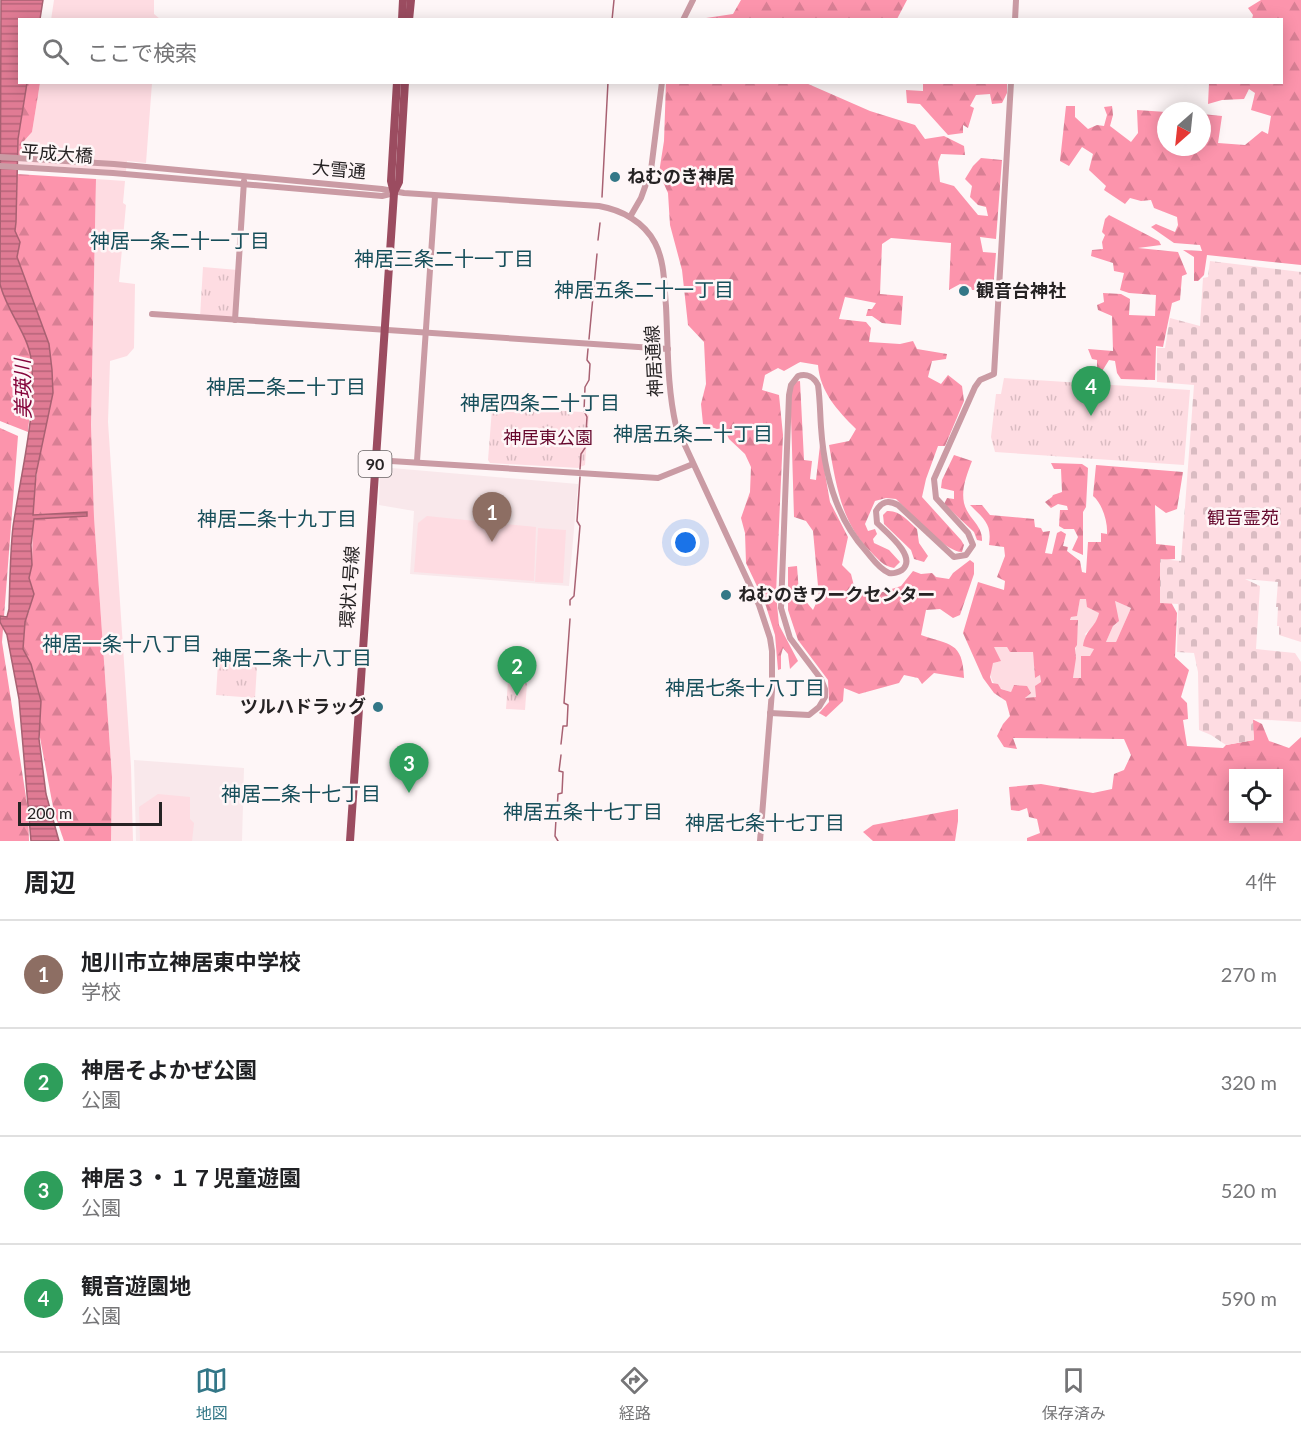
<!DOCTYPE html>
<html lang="ja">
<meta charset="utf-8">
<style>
body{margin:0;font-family:Lato,"Noto Sans JP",sans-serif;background:#f2f2f2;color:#202124}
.controls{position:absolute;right:18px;bottom:18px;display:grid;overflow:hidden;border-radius:0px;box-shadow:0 3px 15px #0003}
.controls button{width:54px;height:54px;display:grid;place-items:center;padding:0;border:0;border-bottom:2px solid #e0e0e0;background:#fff;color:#202124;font:30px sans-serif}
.compass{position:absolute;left:1157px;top:102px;width:54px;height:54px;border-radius:50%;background:#fff;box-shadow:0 3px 15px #0003;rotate:207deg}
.scale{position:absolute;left:18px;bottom:15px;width:144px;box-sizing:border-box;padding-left:6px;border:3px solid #262324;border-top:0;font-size:16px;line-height:21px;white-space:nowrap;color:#262324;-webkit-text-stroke:4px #fef6f7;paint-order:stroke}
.you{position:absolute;left:686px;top:543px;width:21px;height:21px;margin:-15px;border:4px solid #fff;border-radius:50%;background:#1a73e8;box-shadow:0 0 0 9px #1a73e833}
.badge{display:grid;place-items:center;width:39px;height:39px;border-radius:50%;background:#337787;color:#fff;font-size:20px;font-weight:700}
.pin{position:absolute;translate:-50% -50px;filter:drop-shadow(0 2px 3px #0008)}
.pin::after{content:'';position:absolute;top:32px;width:21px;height:18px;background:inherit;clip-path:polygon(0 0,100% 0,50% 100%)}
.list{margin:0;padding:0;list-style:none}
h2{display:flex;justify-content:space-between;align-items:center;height:78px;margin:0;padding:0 24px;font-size:26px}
h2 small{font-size:20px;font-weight:400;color:#757577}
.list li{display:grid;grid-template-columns:39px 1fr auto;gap:18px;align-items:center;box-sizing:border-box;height:108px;padding:0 24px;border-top:2px solid #e0e0e0}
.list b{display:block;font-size:22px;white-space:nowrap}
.list p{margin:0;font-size:20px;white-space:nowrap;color:#757577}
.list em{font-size:20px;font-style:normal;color:#757577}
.icon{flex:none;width:33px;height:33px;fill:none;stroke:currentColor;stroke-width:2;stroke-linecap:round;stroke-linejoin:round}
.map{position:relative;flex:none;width:1301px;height:841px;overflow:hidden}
.search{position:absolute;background:#fff;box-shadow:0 3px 15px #0003;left:18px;right:18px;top:18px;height:66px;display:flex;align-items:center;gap:15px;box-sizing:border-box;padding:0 21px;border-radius:0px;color:#757577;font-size:22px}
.sheet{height:510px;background:#fff}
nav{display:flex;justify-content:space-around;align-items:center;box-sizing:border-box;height:84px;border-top:2px solid #e0e0e0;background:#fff;font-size:16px;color:#757577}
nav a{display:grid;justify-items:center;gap:3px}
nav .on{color:#337787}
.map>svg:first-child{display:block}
</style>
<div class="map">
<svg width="1301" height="841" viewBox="0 0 1301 841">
<defs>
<pattern id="forest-firs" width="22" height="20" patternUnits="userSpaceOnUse" patternTransform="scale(1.5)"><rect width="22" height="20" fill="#fc94ac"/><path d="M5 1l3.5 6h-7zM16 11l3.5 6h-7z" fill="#d87f94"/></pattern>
<pattern id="cemetery-stones" width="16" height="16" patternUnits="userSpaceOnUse" patternTransform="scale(1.5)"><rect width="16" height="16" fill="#fedce2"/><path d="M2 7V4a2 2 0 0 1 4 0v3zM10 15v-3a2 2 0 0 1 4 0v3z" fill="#dabcc2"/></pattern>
<pattern id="park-tufts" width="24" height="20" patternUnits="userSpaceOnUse" patternTransform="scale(1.5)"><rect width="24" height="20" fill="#fedce2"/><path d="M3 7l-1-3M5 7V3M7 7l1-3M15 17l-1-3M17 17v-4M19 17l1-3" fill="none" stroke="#dabcc2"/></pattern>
<pattern id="water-rules" width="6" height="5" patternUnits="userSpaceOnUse" patternTransform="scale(1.5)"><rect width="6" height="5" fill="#e07b94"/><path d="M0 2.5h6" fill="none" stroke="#b56479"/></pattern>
</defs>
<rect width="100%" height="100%" fill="#fef6f7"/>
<g fill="#f9e8eb">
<polygon points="380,467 578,484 569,586 410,574 414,511 379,505"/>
<polygon points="134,760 244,768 242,841 136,841"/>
</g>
<g fill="#fedce2">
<polygon points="54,0 154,0 154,14 160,19 51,20"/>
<polygon points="40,83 152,83 146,163 127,161 126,171 17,164 24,141 32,132"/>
<polygon points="96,179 125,181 123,203 126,205 119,282 135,284 134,348 127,356 110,361 108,422 131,767 133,841 111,841 112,777 94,517 91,425"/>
<polygon points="427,516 536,527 534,581 414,572 418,523"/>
<polygon points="538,528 566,530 563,583 535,582"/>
<polygon points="1086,598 1099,613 1097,623 1085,634 1094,649 1081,678 1073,678 1078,621 1070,621 1071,617 1077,615 1080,599"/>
<polygon points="1115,601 1131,608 1116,642 1106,642 1113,626"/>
<path d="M 993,647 L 1007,647 L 1010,652 L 1033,651 L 1035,678 L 1040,675 L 1041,682 L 1037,697 L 1025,699 L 1027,695 L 1021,686 L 1014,685 L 1011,692 C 982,684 992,671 993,647 Z"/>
<polygon points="158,794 190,797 190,819 194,823 192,841 140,841 139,807"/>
</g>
<g fill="url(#forest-firs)" fill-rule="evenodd">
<polygon points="741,0 907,0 897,19 706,18 733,14"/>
<polygon points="1261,0 1301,0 1301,265 1207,255 1204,275 1198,281 1194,281 1194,257 1183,250 1202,251 1200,245 1174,243 1151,227 1156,224 1175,232 1178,225 1177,217 1154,208 1151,200 1141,201 1130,198 1125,204 1104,190 1106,186 1089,170 1093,154 1082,147 1069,166 1060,161 1066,106 1075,106 1075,117 1088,129 1097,125 1104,126 1107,115 1104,107 1112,106 1113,115 1110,126 1131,142 1138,133 1137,110 1166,112 1166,147 1202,147 1202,114 1222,116 1218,143 1245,145 1262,131 1268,134 1271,116 1251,110 1255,93 1249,89 1244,99 1222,100 1208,104 1209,83 1282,82 1282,20 1252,19 1253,15 1248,8"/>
<path d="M 666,82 L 806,83 L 870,111 L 915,125 L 925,139 L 944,136 L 964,146 L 965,155 L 941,154 L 938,162 L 940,182 L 954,186 L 978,215 L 988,216 L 986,207 L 978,205 L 970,197 L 972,186 L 965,179 L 973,166 L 981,158 L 1002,160 L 996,239 L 980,237 L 983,252 L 996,253 L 993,290 L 972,290 L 971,287 L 960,284 L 949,290 L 951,243 L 891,238 L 882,244 L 880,294 L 903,296 L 901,325 L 882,323 L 872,316 L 866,316 L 868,309 L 872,309 L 876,303 L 845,297 L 839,319 L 866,322 L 871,328 L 869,342 L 900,344 L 913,341 L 917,349 L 947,354 L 946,359 L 932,361 L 928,377 L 941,384 L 948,375 L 962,386 L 964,401 L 945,446 L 938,446 L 926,479 L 922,497 L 961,540 L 964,545 L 962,552 C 946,553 909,511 896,499 L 886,498 L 875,501 L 865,524 L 868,531 L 875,529 L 877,534 L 873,539 L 874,543 L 889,550 L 900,562 L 894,568 C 883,566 879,560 871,552 C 841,523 836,484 829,445 L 849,441 L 856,429 C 838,411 820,392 818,365 L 800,362 L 784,371 L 778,368 L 765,375 L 762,390 L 779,395 L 783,435 L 776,594 L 779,625 L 798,661 L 790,669 L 788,654 L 783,648 L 781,655 L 781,669 L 778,670 L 775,635 L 765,603 L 746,563 L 745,533 L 741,518 L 750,492 L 751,467 L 745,454 L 729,439 L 724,428 L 717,429 L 703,424 L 701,404 L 706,384 L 704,342 L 688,325 L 682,270 L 670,225 L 668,193 L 659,173 L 664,141 Z"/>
<polygon points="27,83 40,83 32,132 24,141 17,164 18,139"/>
<polygon points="923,83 1007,83 1007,93 1002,103 992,104 990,94 976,95 970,106 974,108 968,128 963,125 963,133 948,135 920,104 907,103 906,90 923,91"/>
<polygon points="17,174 96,179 91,425 94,517 112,777 111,841 64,841 54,812 38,727 41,701 31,664 23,649 25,622 30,609 31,583 29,578 32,565 33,504 39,455 53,393 52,370 49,344 17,257 20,242 15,231"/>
<polygon points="1109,215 1159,241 1161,245 1138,248 1178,252 1187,274 1182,276 1180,300 1172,303 1163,347 1156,346 1155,380 1121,379 1117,373 1115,361 1109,360 1101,373 1097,369 1097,360 1092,359 1088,349 1113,351 1112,316 1098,310 1097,305 1104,302 1103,293 1121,294 1130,299 1129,315 1155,316 1156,295 1129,293 1120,290 1124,273 1114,271 1113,263 1091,256 1092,250 1103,249 1102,242 1105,235 1102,232 1105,219"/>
<path d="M 0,284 C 6,310 26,331 31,357 C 35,379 30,411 28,432 L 0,421 Z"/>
<path d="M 800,381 L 804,460 L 812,461 L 810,479 L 816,480 L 820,445 L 830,502 L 848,537 L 842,565 L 851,574 L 854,586 L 873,595 L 901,586 L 913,571 L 921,574 L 932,573 L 936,577 L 949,579 L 953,573 L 970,560 L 974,563 L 974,574 L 960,615 L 953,618 L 940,609 L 926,610 L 921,635 C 949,645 963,641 964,678 L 934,673 L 922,684 L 918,678 L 904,675 L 899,683 L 859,694 L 844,688 L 843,701 L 826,717 L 819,713 L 829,702 L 828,680 L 798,640 L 788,610 L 788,567 L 797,566 L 799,593 L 813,610 L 819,597 L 813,531 L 806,521 L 794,517 L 790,382 Z"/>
<polygon points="0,428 18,436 2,642 28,810 29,841 0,841"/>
<path d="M 954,455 L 972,461 C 967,474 961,489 964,503 C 968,519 983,525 982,541 L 977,540 L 974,532 L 944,504 L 947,498 L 954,499 L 954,491 L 941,488 L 942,480 Z"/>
<polygon points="1051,463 1082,464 1088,468 1086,507 1083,512 1083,555 1072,550 1078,537 1074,529 1064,529 1059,526 1060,510 1068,510 1067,506 1058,504 1051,508 1045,502 1052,497 1053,495 1062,492 1061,469 1054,469"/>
<path d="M 1096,465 L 1183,472 L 1177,509 L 1166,513 L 1155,505 L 1156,544 L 1175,546 L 1175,559 L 1161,560 L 1172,604 L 1177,613 L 1175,657 L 1189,670 L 1181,697 L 1187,703 L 1188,719 L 1183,720 L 1187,746 L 1223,748 L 1226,745 L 1254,740 L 1252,719 L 1262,724 L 1269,741 L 1289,748 L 1301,737 L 1301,841 L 1027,841 L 1027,838 L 1040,833 L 1037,819 L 1029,817 L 1027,808 L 1019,811 L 1011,810 L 1009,787 L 1041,784 L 1093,793 L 1112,789 L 1114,774 L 1124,770 L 1131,755 L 1124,739 L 1013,738 L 1017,749 L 1004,747 L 997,736 L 1003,724 L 1010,716 L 1006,701 L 994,693 L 983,678 L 963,633 L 978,582 L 1004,590 L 1005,581 L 997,577 L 1005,556 L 1004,547 L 989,545 C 992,524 985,520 970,505 L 982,505 L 990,515 L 1034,519 L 1035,527 L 1041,528 L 1043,532 L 1050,531 L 1045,553 L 1052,554 L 1057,533 L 1061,531 L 1066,534 L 1063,546 L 1068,547 L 1067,551 L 1080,561 L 1082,572 L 1086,573 L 1088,542 L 1101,542 L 1101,533 L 1107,534 C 1108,522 1102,503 1093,496 ZM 1080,599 L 1086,599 L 1087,607 L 1099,613 C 1095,629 1086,628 1083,646 L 1094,649 L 1090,656 L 1081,656 L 1081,678 L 1073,678 L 1076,658 L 1075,648 L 1077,645 L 1078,620 L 1070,620 L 1071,617 L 1077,616 ZM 1115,601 L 1131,608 L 1116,642 L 1106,642 L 1113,626 L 1119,621 ZM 994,647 L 1007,647 L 1010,652 L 1033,652 L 1035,678 L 1040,675 L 1041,682 L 1035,686 L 1036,697 L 1025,698 L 1031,693 L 1027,686 L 1014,685 L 1011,692 L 1001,689 L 998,684 L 992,683 L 990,677 L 993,663 L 1001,661 ZM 1234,774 L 1278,774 L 1278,818 L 1234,818 Z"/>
<path d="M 887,511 C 900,510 908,521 917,529 L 919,543 L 928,556 L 924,562 L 914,559 L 911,550 L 884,524 L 883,515 Z"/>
<polygon points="958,809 958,821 955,841 873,841 863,832 873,825"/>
</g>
<polygon fill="url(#cemetery-stones)" points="1210,261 1301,272 1301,642 1279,635 1279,626 1277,626 1278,607 1276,607 1278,582 1245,579 1260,586 1256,649 1295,653 1301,662 1301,722 1253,719 1254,740 1226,745 1211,735 1199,730 1198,672 1194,653 1177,652 1178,604 1160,603 1160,559 1181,561 1194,385 1157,382 1157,348 1165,348 1170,318 1200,326 1203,278 1208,277"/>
<g fill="url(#park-tufts)">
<polygon points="203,267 238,270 235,320 200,317"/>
<polygon points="1004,378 1190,390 1184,465 995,452 991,437 996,394 1001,394"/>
<polygon points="494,407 582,412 589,415 585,465 578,468 490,463 488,460 492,409"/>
<polygon points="218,663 257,666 255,698 216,695"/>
<polygon points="508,681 527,683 525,710 506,709"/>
</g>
<path fill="url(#water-rules)" stroke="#a86172" stroke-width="1.5" d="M 1,0 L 43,0 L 40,19 L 20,20 L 20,82 L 27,83 L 18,139 L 16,222 L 15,231 L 20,242 L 17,257 L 49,344 L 52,370 L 53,393 L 36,474 L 33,515 L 87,512 L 87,516 L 34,519 L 31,545 L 32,565 L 29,578 L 34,594 L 25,622 L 23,649 L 31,664 L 41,701 L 39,739 L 46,794 L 59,841 L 31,841 L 19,699 L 7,635 L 0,622 L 0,616 L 7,617 L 9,609 C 10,582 10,554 13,527 C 20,476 38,410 31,359 C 28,334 6,310 0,284 Z"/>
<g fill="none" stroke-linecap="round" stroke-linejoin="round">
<g stroke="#a86172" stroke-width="1.5">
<polyline points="612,20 614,0"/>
<polyline points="602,197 608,82"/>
<polyline points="598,240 600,223"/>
<polyline points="589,339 597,254"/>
<polyline points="580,469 581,454 585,448 587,417 584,411 585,387 589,380 590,364 587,360 588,349"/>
<polyline points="570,605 570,600 574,596 580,526 577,521 580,477"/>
<polyline points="561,744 563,726 567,726 568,705 564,703 570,619"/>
<polyline points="557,811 558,794 562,793 563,772 559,771 561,755"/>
<polyline points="556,819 555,836 558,841"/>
</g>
<g stroke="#ca9ba4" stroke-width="6">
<polyline points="683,20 693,0"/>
<polyline points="1015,20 1016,0"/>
<path d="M 0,157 L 114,164 L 382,189 L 404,193 L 599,206 C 622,210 644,222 655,243 C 665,262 664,285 666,306 C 668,346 667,387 676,426 L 759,605 L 770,638 L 772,651 L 772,691 L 760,841"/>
<polyline points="0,166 113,173 382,196 394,193"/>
<polyline points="630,217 641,198 651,170 662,82"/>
<polyline points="152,314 668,349"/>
<polyline points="235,320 244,181"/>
<polyline points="375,460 658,478 693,464"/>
<polyline points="417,461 435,196"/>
<path d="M 770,713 L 809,715 L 819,707 L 825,697 L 825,689 L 821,679 L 790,638 L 781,608 L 789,395 L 791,385 L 798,376 C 807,373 814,377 818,385 C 820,399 820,413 821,427 C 824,472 835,517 866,551 C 872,558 879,569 889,573 C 893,574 899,572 902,570 C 918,557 886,532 877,523 L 876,511 C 882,501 888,500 898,505 L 954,557 L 966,555 L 973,545 L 968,533 L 936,498 L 934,479 L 975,387 L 980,380 L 994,374 L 1011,82"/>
</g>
<g stroke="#9b4c60" stroke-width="8">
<polyline points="402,20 403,0"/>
<polyline points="409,20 411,0"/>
<polyline points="394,192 399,182 405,82"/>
<polyline points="350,841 394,193 391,181 397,82"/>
</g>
</g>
<g fill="#337787" stroke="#fef6f7" stroke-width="2">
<circle cx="615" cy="177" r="6"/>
<circle cx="964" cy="291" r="6"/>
<circle cx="726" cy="595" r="6"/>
<circle cx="378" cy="707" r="6"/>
</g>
<g text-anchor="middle" stroke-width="5" stroke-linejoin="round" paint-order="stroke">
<rect fill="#fef6f7" stroke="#676263" stroke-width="1.5" x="358.5" y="451" width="33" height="26" rx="4.5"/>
<g font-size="16" font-weight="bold" fill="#262324">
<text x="375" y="470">90</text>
</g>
<g font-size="18" fill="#262324" stroke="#fef6f7">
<text transform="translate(57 154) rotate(4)" y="6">平成大橋</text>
<text transform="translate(339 170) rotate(5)" y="6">大雪通</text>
<text transform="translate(654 361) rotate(-93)" y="6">神居通線</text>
<text transform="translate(350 587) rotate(-86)" y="6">環状1号線</text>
</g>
<g font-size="18" font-weight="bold" fill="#262324" stroke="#fef6f7" text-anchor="start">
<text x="627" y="183">ねむのき神居</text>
<text x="976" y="297">観音台神社</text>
<text x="738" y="601">ねむのきワークセンター</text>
<text x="366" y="713" text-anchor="end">ツルハドラッグ</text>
</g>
<g font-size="18" fill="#65072c" stroke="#fef6f7">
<text x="548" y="444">神居東公園</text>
<text x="1243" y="524">観音霊苑</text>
</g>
<g font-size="20" fill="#164e5a" stroke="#fef6f7">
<text x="180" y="248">神居一条二十一丁目</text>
<text x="444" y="266">神居三条二十一丁目</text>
<text x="644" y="297">神居五条二十一丁目</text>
<text x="286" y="394">神居二条二十丁目</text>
<text x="540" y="410">神居四条二十丁目</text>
<text x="693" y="441">神居五条二十丁目</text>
<text x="277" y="526">神居二条十九丁目</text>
<text x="122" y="651">神居一条十八丁目</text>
<text x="292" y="665">神居二条十八丁目</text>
<text x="745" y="695">神居七条十八丁目</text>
<text x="301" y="801">神居二条十七丁目</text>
<text x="583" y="819">神居五条十七丁目</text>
<text x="765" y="830">神居七条十七丁目</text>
</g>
<g font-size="20" font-style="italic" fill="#84033a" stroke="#fef6f7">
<text transform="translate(23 389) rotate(-91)" y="7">美瑛川</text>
</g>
</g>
</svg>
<div class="controls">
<button><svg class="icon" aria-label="locate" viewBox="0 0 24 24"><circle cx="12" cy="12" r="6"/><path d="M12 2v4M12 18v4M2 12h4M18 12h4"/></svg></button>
</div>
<svg class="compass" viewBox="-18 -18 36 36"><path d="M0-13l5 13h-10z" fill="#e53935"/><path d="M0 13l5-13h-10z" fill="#757577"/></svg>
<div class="scale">200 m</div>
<div class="you"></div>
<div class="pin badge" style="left:492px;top:542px;background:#8d6e63">1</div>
<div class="pin badge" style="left:517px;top:696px;background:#2e9e5b">2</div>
<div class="pin badge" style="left:409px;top:793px;background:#2e9e5b">3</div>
<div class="pin badge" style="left:1091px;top:416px;background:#2e9e5b">4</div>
<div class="search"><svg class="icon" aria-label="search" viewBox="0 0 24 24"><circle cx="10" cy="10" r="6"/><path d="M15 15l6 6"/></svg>ここで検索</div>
</div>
<section class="sheet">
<h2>周辺<small>4件</small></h2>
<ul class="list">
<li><span class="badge" style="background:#8d6e63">1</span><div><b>旭川市立神居東中学校</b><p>学校</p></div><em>270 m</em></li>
<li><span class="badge" style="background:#2e9e5b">2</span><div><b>神居そよかぜ公園</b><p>公園</p></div><em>320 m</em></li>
<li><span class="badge" style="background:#2e9e5b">3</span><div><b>神居３・１７児童遊園</b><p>公園</p></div><em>520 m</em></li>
<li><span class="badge" style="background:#2e9e5b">4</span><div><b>観音遊園地</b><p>公園</p></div><em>590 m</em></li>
</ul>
</section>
<nav>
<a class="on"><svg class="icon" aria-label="map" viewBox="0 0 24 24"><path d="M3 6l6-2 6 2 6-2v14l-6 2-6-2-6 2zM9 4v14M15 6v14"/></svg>地図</a>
<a><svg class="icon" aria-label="directions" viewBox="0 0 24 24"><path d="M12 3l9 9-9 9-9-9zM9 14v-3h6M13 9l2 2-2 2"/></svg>経路</a>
<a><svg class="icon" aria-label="saved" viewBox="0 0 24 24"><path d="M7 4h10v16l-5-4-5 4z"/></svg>保存済み</a>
</nav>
